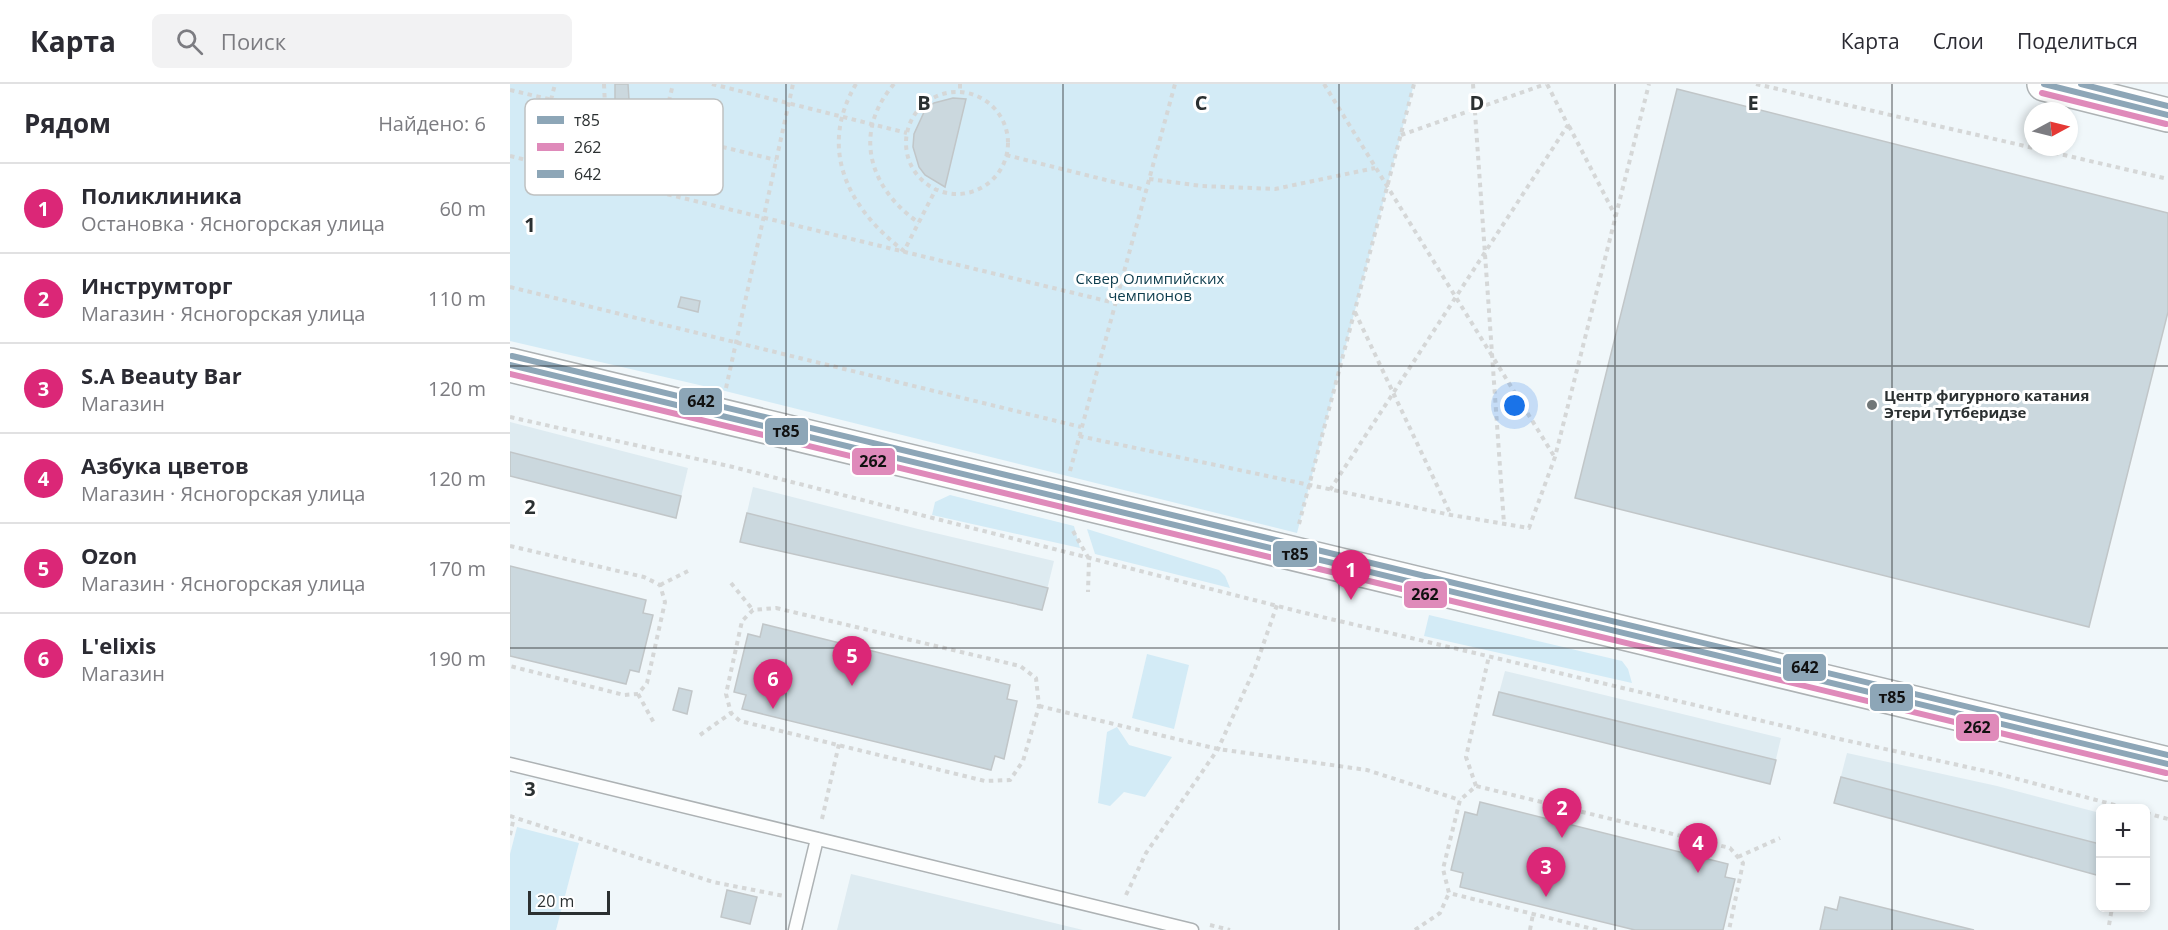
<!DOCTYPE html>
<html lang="ru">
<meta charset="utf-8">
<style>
body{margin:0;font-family:"Open Sans",sans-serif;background:#f2f2f3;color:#2b2b33}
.controls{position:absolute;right:18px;bottom:18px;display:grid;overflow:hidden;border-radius:9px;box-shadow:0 3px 9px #0003}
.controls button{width:54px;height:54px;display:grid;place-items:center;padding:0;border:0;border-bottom:2px solid #e1e1e2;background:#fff;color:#2b2b33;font:30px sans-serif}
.compass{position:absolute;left:1514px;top:18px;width:54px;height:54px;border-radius:50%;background:#fff;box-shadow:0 3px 9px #0003;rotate:83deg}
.scale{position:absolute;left:18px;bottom:15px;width:82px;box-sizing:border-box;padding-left:6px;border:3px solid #2b3031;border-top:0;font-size:16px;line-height:21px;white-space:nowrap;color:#2b3031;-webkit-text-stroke:4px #fff;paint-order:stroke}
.you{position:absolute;left:1005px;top:322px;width:21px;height:21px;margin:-15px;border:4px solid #fff;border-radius:50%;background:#1a73e8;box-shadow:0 0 0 9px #1a73e833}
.badge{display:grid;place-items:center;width:39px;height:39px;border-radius:50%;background:#db2777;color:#fff;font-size:20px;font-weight:700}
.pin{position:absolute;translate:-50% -50px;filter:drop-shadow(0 2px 3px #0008)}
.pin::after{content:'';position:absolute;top:32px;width:21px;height:18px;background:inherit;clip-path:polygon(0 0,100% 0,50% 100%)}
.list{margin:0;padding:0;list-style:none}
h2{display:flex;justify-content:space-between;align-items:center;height:78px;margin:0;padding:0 24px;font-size:26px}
h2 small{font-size:20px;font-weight:400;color:#7c7c81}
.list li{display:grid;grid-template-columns:39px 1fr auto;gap:18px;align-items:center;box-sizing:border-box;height:90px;padding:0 24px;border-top:2px solid #e1e1e2}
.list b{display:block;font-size:22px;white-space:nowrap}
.list p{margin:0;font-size:20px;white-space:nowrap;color:#7c7c81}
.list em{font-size:20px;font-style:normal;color:#7c7c81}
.icon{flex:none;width:33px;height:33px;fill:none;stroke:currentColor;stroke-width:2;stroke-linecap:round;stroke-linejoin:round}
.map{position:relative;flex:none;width:1658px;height:846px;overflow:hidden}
header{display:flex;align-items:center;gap:36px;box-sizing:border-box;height:84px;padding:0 30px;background:#fff;border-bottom:2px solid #e1e1e2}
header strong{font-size:28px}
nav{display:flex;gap:33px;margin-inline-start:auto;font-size:21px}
.search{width:420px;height:54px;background:#f2f2f3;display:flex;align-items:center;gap:15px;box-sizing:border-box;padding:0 21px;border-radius:9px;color:#7c7c81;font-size:22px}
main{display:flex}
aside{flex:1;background:#fff}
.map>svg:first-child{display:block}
</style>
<header>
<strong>Карта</strong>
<div class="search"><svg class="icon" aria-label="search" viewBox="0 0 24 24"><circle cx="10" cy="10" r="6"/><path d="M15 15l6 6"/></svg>Поиск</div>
<nav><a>Карта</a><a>Слои</a><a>Поделиться</a></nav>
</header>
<main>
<aside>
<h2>Рядом<small>Найдено: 6</small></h2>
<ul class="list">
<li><span class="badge">1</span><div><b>Поликлиника</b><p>Остановка · Ясногорская улица</p></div><em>60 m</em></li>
<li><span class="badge">2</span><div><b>Инструмторг</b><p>Магазин · Ясногорская улица</p></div><em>110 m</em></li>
<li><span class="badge">3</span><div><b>S.A Beauty Bar</b><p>Магазин</p></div><em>120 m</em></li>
<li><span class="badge">4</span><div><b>Азбука цветов</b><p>Магазин · Ясногорская улица</p></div><em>120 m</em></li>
<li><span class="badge">5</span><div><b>Ozon</b><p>Магазин · Ясногорская улица</p></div><em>170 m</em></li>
<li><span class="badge">6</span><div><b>L'elixis</b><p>Магазин</p></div><em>190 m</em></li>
</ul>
</aside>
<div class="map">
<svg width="1658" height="846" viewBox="0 0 1658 846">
<rect width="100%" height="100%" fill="#f0f7fa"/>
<g fill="#deebf1">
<polygon points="0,338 178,384 166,434 0,392"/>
<polygon points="243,403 408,445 544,477 532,526 230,458"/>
<polygon points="995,587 1271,654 1260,700 983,631"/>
<polygon points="1337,669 1487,702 1590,729 1590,792 1324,719"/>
<polygon points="341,790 573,846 327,846"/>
</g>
<g fill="#d3ebf6">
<polygon points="0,0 904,0 787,449 215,307 0,257"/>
<polygon points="440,411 564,442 570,464 422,431 425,418"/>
<polygon points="577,445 709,486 715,492 720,504 585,470"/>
<polygon points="919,531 1112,577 1118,585 1122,599 914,552"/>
<polygon points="637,570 679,581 664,645 622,634"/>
<polygon points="607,643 619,661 662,673 635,713 614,708 600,722 588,719 597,648"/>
<polygon points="7,743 69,759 46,846 0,846 0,770"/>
</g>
<g fill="#cbd8de" stroke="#c1c6c8" stroke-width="1.5">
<polygon points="105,0 118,0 121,47 130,75 116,80 105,31"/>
<polygon points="1167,5 1658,129 1658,228 1579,543 1065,414"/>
<polygon points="443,14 456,15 435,103 415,91 409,83 403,63 404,50 415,26 424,19"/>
<polygon points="171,213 190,217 188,228 168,223"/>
<polygon points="0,368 171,412 166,434 0,392"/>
<polygon points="237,429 538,504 532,526 230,458"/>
<polygon points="0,482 136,516 133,529 143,531 129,588 120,586 116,600 0,572"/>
<polygon points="253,540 500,601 497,615 507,617 494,675 485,672 481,686 232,625 236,611 224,608 238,550 250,553"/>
<polygon points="169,604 182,607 177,630 163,626"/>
<polygon points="989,608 1266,676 1260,700 983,631"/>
<polygon points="1331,693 1590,760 1590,792 1324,719"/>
<polygon points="970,718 1218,780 1215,793 1225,795 1213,846 1125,846 950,803 953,789 941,786 955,728 967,731"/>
<polygon points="217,806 247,813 240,840 211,833"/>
<polygon points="1330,813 1464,846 1310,846 1315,823 1327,826"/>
</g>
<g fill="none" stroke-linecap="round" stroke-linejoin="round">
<g stroke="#adb2b4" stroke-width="15">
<g id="lane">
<polyline points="0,680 682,846"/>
<polyline points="285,846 307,755"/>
</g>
</g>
<g stroke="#adb2b4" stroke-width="36">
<g id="secondary">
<polyline points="1534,0 1658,31"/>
<polyline points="0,281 1658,680"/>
</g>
</g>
<g stroke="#d5d7d7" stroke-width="4" stroke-dasharray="4.5 4.5" stroke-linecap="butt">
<polyline points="94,0 96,43 106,97"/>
<polyline points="202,0 397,49"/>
<path d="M 346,0 C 307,66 339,125 394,167 L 426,105"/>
<path d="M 384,0 C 342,49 359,104 409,139"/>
<polyline points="450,0 450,9"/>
<polyline points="814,0 1044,372"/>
<polyline points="963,0 994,440"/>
<polyline points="1246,0 1658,95"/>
<polyline points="0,6 94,28"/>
<circle cx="447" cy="59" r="51"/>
<polyline points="41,16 45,0"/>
<polyline points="1059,42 1106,133"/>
<polyline points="151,48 266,76"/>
<polyline points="891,51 1036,0"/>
<polyline points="496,71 636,106"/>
<polyline points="0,72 605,219"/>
<polyline points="43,82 58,20"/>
<polyline points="639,95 692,102 765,105 865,84"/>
<polyline points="138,105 163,0"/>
<polyline points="0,203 571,343"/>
<polyline points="845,228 941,431"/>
<polyline points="216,304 283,0"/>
<polyline points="0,333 223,383 791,528 1316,652 1489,690 1616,724"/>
<polyline points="569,352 941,431 1019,444 1045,373 1139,0"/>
<polyline points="560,387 665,0"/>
<polyline points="820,406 1058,41 1037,0"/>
<polyline points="789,440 904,0"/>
<polyline points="563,447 579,475 578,508"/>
<polyline points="0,462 134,493 150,501 155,518 137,599 128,610 114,611 0,582"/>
<polyline points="221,499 243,526"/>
<polyline points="150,501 178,487"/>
<polygon points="266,524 510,582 526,594 529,622 513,677 500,696 475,697 230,637 221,629 216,610 232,537 243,526"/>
<polyline points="128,610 144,639"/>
<polyline points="529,622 708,665 857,686 950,716"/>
<polyline points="190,651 221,629"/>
<polyline points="966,702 956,673 979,572"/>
<polyline points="1636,729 1658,735"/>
<polyline points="0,732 203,798 274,812"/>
<polyline points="312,735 329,660"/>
<polyline points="0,751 4,733"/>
<polyline points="1228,773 1270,754"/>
<polyline points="616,811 636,769 708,665 745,584 767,521"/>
<polyline points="700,841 720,846"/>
<polyline points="1599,841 1602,824"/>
<polyline points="905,846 930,829 939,809"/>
<polyline points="1020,846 1023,830"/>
<polyline points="1087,846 939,809 933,785 950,716 966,702 1220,764 1233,779 1219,846"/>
</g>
<use href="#lane" stroke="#fdfefe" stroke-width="12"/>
<use href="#secondary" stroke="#fdfefe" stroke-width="33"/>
<g stroke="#fff" stroke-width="10">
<g id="bus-1">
<polyline points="1534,0 1658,31"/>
<polyline points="0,281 1658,680"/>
</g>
</g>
<g stroke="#fff" stroke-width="10">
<g id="bus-2">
<polyline points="1532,9 1656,40"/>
<polyline points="0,290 1656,689"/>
</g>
</g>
<g stroke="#fff" stroke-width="10">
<g id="bus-3">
<polyline points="1571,0 1658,22"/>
<polyline points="2,272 1658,671"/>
</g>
</g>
<use href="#bus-1" stroke="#8da6b7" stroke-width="6"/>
<use href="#bus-2" stroke="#df8aba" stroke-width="6"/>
<use href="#bus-3" stroke="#8da6b7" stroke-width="6"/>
</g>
<path fill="none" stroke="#2b3031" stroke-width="1.5" stroke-opacity="0.55" d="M 276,0 L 276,846M 553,0 L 553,846M 829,0 L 829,846M 1105,0 L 1105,846M 1382,0 L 1382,846M 0,282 L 1658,282M 0,564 L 1658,564"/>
<circle fill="#707677" stroke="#fff" stroke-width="2" cx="1362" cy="321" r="6"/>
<g text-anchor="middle" stroke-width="6" stroke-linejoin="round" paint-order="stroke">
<g font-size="15" fill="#0c3c4d" stroke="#fff">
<text x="640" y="200">Сквер Олимпийских<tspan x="640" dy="17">чемпионов</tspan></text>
</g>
<g font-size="15" font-weight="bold" fill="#2b3031" stroke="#fff" text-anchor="start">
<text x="1374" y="317">Центр фигурного катания<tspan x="1374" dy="17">Этери Тутберидзе</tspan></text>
</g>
</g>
<rect x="15" y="15" width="198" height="96" rx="9" fill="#fff" stroke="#bfc1c1" stroke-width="1.5"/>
<rect x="27" y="32" width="27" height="8" fill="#8da6b7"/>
<rect x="27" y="59" width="27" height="8" fill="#df8aba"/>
<rect x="27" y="86" width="27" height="8" fill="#8da6b7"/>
<g font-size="16" fill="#2b3031">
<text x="64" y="42">т85</text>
<text x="64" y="69">262</text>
<text x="64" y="96">642</text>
</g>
<g font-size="20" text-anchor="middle" font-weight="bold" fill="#2b3031" stroke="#fff" stroke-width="6" stroke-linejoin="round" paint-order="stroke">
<text x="414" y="26">B</text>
<text x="691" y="26">C</text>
<text x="967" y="26">D</text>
<text x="1243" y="26">E</text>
<text x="20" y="148">1</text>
<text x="20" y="430">2</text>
<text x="20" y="712">3</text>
</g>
<g stroke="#fff" stroke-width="2">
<rect x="168" y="303" width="45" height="29" rx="6" fill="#8da6b7"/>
<rect x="254" y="333" width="45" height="29" rx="6" fill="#8da6b7"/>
<rect x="341" y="363" width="45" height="29" rx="6" fill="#df8aba"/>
<rect x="762" y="456" width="46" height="28" rx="6" fill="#8da6b7"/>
<rect x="893" y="496" width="45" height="29" rx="6" fill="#df8aba"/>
<rect x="1272" y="569" width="45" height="29" rx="6" fill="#8da6b7"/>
<rect x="1359" y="599" width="45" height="29" rx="6" fill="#8da6b7"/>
<rect x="1445" y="629" width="45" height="29" rx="6" fill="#df8aba"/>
</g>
<g font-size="16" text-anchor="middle" font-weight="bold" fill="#111">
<text x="191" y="323">642</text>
<text x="276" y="353">т85</text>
<text x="363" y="383">262</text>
<text x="785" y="476">т85</text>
<text x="915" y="516">262</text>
<text x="1295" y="589">642</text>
<text x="1382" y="619">т85</text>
<text x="1467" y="649">262</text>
</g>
</svg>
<div class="controls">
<button>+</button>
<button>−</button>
</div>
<svg class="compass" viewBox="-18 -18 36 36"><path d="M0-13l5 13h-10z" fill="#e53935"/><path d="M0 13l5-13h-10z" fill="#7c7c81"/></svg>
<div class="scale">20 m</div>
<div class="you"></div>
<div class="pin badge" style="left:841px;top:516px">1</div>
<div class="pin badge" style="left:1052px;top:754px">2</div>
<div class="pin badge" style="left:1036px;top:813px">3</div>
<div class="pin badge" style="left:1188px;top:789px">4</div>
<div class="pin badge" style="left:342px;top:602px">5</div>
<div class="pin badge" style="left:263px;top:625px">6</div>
</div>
</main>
